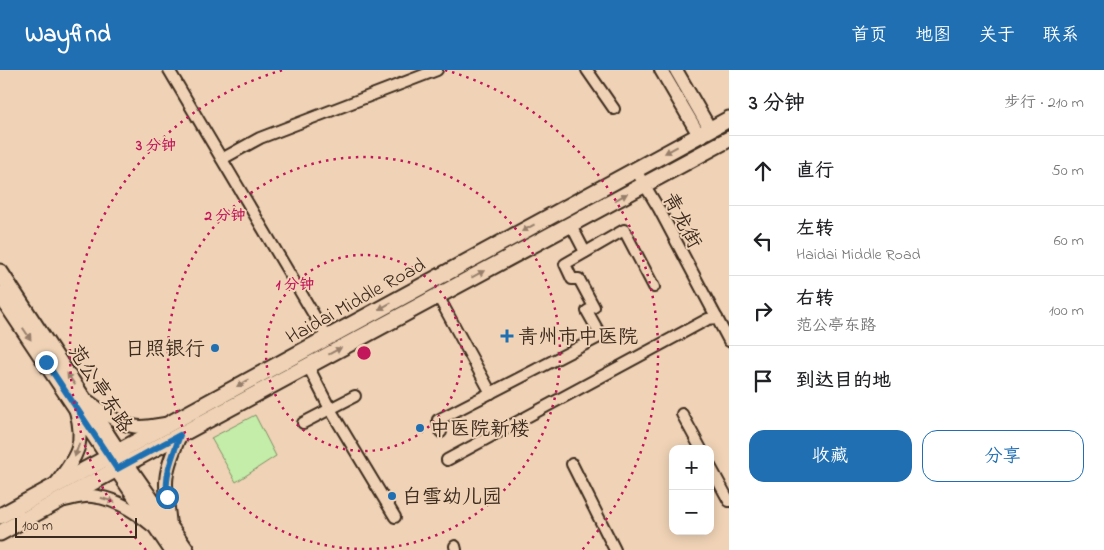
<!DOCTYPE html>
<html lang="zh">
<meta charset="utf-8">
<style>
body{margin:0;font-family:"Indie Flower","LXGW WenKai TC",sans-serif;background:#f6f6f6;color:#202124}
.controls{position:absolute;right:15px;bottom:15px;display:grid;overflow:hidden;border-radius:10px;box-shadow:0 2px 12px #0003}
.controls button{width:45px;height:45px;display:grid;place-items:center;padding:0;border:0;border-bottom:1px solid #e0e0e0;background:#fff;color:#202124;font:25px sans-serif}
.scale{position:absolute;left:15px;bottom:12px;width:122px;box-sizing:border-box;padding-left:5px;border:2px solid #3b2a1e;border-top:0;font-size:14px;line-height:18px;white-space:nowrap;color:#3b2a1e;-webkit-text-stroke:4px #f0d3b6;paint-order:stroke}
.stop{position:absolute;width:15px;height:15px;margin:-11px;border:4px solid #1f6fb2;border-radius:50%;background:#fff}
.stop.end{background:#1f6fb2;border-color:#fff;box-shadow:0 1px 5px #0008}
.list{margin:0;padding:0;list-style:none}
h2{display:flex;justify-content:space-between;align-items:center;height:65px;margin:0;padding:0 20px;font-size:21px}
h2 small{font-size:16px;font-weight:400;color:#757577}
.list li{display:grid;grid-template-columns:32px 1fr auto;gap:15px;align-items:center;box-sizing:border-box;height:70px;padding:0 20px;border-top:1px solid #e0e0e0}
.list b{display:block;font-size:19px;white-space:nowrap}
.list p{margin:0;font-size:16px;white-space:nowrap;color:#757577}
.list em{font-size:16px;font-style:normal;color:#757577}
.actions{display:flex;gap:10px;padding:15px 20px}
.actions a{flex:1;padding:11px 0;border:1px solid #1f6fb2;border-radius:15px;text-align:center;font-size:18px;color:#1f6fb2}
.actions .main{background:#1f6fb2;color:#fff}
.icon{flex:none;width:28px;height:28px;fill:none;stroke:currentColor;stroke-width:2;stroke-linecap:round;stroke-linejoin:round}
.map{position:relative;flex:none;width:729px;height:480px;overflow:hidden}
header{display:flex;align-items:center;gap:30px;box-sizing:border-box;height:70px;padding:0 25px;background:#1f6fb2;color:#fff}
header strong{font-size:24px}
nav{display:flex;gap:28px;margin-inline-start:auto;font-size:18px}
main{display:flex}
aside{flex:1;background:#fff}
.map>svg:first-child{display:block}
</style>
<header>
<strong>Wayfind</strong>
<nav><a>首页</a><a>地图</a><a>关于</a><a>联系</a></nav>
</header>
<main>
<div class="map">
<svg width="729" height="480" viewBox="0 0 729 480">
<rect width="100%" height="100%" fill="#f0d3b6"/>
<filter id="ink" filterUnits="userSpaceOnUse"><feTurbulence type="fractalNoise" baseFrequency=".02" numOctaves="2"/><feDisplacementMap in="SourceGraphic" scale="10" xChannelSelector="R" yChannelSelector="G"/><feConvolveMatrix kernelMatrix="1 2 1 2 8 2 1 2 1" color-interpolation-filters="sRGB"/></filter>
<g filter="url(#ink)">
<polygon fill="#c3eda9" stroke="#7f8c64" points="255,345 276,386 236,412 211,368"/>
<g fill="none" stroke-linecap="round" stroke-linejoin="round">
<g stroke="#3b2a1e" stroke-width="14">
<g id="minor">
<polyline points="169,0 327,267"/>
<polyline points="587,0 614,39"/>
<polyline points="222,89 260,68 437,0"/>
<polyline points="635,99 659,139 729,271"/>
<polyline points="571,155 585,182"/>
<polyline points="438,226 491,323"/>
<polyline points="308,296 330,339 395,447"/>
<polyline points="682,344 701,379"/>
<polyline points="303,353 355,326"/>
<polyline points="441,362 438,350 601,266 587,241 594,237 579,209 572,209 565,194 624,160 654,217"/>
<polyline points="447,390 708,249 717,248"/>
<polyline points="572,394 615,480"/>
<polyline points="710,396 729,431"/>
<polyline points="455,476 456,480"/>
</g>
</g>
<g stroke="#3b2a1e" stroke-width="16">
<g id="tertiary">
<polyline points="661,0 699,65"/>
<polyline points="676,0 710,59"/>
<path d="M 85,329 C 102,341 120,357 141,357 C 149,357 157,355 165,354"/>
<path d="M 55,415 C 75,388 86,377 76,341"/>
<path d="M 65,430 C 74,428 83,425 92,426 C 115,428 135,441 152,455"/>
<path d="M 170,457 C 169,442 166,428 166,414 C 166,397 174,381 180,365"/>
</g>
</g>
<g stroke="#3b2a1e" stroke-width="19">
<g id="primary">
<polyline points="0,202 126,394 186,480"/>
<polyline points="0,224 117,399 172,480"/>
<polyline points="0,446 729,49"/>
<polyline points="0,463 126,394 729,69"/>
</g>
</g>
<use href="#minor" stroke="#f0d3b6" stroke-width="10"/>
<use href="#tertiary" stroke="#f0d3b6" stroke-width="12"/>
<use href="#primary" stroke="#f0d3b6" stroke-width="15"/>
</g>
<defs><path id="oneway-solid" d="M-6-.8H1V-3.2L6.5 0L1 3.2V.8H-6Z" transform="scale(1.25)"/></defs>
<g fill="#967e6a">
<use href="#oneway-solid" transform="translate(671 80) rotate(152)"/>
<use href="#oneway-solid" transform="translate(621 127) rotate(-29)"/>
<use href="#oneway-solid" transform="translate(528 158) rotate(151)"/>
<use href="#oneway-solid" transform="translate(478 204) rotate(-28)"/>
<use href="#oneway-solid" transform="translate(385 236) rotate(151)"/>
<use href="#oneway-solid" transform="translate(27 264) rotate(56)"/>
<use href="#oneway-solid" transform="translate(335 281) rotate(-28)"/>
<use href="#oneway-solid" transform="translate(71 309) rotate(-124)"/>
<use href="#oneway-solid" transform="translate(243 313) rotate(151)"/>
<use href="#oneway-solid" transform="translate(77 380) rotate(109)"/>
<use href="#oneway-solid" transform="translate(108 430) rotate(17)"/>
</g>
</g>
<g fill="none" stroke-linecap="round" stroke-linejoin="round" filter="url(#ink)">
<path stroke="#1f6fb2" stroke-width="6" d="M 46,292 L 117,399 L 180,365 C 172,388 165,402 167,427"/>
</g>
<g fill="none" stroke="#c2185b" stroke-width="2.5" stroke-dasharray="2.5 5">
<circle cx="364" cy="283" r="98"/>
<circle cx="364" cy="283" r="196"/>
<path d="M146 480A294 294 0 0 1 283 0M445 0A294 294 0 0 1 582 480"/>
</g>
<g fill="#1f6fb2" stroke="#f0d3b6" stroke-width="2">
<path d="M504.5 258.5h5v5h5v5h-5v5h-5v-5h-5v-5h5z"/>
<circle cx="215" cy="278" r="5"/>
<circle cx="420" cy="358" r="5"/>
<circle cx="392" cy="426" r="5"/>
</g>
<g text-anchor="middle" stroke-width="4" stroke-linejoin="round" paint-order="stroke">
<g font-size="20" fill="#3b2a1e" stroke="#f0d3b6">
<text transform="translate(683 150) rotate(62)" y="7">青龙街</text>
<text transform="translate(355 230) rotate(-29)" y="7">Haidai Middle Road</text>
<text transform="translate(101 318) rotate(57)" y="7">范公亭东路</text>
</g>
<g font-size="20" fill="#3b2a1e" stroke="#f0d3b6" text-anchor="start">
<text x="518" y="273">青州市中医院</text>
<text x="205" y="285" text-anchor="end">日照银行</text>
<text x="430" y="365">中医院新楼</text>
<text x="402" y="433">白雪幼儿园</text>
</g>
</g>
<circle cx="364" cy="283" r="8" fill="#c2185b" stroke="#f0d3b6" stroke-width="2.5"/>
<g font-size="15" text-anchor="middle" font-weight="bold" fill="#c2185b" stroke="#f0d3b6" stroke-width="4" stroke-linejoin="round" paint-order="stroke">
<text x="156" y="80">3 分钟</text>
<text x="225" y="150">2 分钟</text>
<text x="295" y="219">1 分钟</text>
</g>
</svg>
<div class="controls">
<button>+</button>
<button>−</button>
</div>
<div class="scale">100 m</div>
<div class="stop" style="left:167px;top:427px"></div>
<div class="stop end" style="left:46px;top:292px"></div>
</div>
<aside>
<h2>3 分钟<small>步行 · 210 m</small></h2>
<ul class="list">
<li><svg class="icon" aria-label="ahead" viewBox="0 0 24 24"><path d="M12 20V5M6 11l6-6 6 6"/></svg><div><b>直行</b></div><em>50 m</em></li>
<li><svg class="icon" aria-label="left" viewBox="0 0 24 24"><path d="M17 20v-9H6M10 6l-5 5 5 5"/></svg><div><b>左转</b><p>Haidai Middle Road</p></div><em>60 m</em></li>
<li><svg class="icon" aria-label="right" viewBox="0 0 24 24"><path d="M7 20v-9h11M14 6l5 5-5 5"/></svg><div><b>右转</b><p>范公亭东路</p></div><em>100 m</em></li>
<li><svg class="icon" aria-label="arrive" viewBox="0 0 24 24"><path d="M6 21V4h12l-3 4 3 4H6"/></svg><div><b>到达目的地</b></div></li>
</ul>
<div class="actions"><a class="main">收藏</a><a>分享</a></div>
</aside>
</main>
